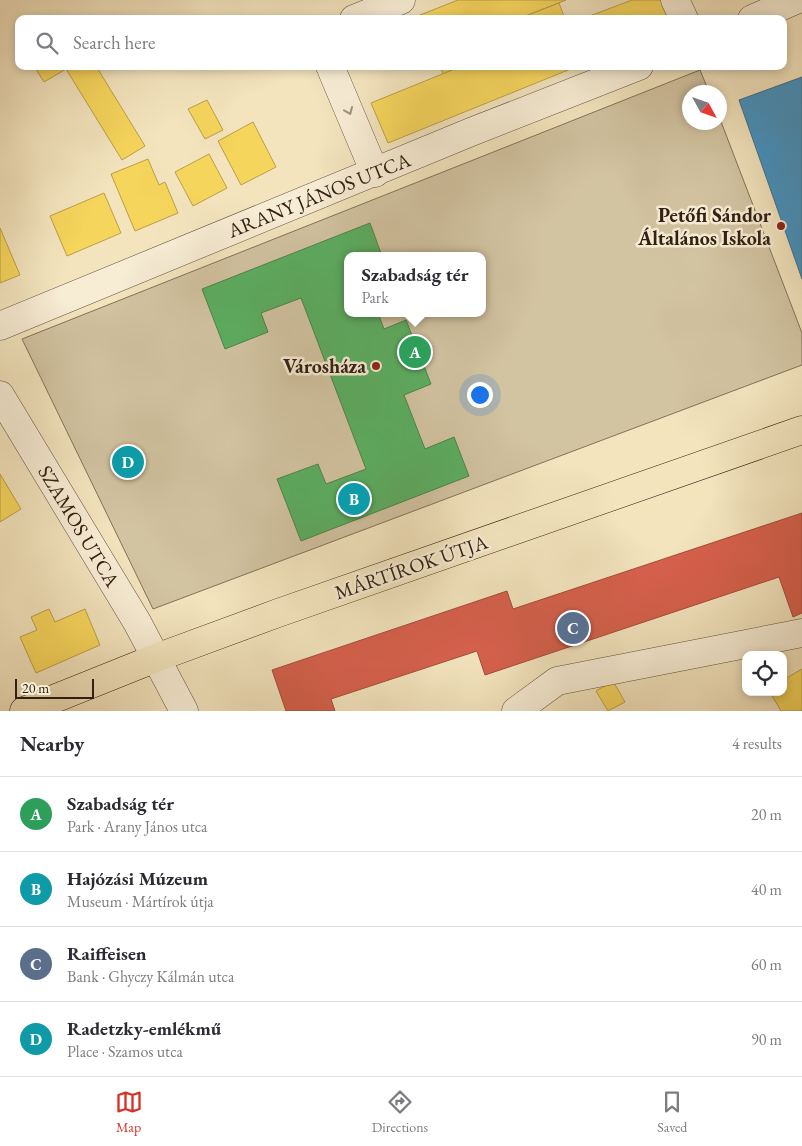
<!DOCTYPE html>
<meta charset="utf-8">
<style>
body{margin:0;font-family:"EB Garamond",serif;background:#f7f7f7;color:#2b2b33}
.controls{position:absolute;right:15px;bottom:15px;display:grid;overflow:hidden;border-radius:10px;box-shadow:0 2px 8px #0003}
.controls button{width:45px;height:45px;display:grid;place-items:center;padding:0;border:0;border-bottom:1px solid #e1e1e2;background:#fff;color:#2b2b33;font:25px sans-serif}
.compass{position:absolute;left:682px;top:85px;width:45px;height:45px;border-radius:50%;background:#fff;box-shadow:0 2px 8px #0003;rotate:130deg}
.scale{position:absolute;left:15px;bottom:12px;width:79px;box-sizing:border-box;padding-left:5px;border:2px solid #312013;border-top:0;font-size:14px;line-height:18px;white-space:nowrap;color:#312013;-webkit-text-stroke:4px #f7edd5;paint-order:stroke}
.you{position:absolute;left:479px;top:394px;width:18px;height:18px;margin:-12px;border:4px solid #fff;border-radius:50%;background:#1a73e8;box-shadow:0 0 0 8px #1a73e833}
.badge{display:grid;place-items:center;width:32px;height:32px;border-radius:50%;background:#d93025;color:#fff;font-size:16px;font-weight:700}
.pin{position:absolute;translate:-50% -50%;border:2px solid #fff;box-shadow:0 1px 5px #0006}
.popup{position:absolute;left:344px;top:252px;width:142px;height:65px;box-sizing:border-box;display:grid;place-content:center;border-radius:10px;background:#fff;filter:drop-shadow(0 1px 4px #0005);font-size:16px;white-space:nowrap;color:#7c7c81}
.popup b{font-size:19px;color:#2b2b33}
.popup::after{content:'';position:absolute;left:50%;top:100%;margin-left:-10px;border:10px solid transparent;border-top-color:#fff}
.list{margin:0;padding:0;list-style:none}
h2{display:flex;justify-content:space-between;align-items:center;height:65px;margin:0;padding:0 20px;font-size:21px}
h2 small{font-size:16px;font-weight:400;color:#7c7c81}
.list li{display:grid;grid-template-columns:32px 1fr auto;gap:15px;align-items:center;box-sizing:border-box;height:75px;padding:0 20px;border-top:1px solid #e1e1e2}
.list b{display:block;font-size:19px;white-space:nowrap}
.list p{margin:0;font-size:16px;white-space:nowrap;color:#7c7c81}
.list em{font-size:16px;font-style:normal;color:#7c7c81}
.icon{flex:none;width:28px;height:28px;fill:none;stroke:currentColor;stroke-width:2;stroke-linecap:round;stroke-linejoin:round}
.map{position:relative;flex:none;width:802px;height:711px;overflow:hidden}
.search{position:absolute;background:#fff;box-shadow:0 2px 8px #0003;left:15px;right:15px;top:15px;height:55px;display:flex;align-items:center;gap:12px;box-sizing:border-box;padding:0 18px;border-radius:10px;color:#7c7c81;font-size:19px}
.sheet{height:365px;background:#fff}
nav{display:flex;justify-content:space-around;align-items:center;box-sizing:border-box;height:70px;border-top:1px solid #e1e1e2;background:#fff;font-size:14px;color:#7c7c81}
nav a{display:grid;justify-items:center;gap:2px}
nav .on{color:#d93025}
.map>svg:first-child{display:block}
</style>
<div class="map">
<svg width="802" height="711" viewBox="0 0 802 711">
<rect width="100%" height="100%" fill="#f3e4be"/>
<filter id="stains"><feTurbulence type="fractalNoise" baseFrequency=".004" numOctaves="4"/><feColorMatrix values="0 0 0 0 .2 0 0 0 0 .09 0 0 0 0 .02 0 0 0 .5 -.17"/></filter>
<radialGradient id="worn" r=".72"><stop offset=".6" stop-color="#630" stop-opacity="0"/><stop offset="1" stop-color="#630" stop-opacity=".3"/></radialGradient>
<path fill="#d2c3a1" stroke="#82725a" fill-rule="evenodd" d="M 700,70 L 709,92 L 690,92 L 690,122 L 720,122 L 720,119 L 802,333 L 802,365 L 153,609 L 22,339 ZM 348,256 L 482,256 L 482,313 L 348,313 Z"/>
<g fill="#f6d55c" stroke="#bb9f46">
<polygon points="458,0 566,0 518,19 410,19"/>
<polygon points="632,0 667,0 675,19 582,19"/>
<polygon points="559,3 565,19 518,19"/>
<polygon points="34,66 96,66 145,146 122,160 66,69 44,82"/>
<polygon points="440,66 462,66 443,74"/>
<polygon points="462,66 578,66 388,143 371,103"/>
<polygon points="207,100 223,130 205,139 188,109"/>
<polygon points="253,122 276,167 241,185 218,141"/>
<polygon points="209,154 227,188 193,206 175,172"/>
<polygon points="148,159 159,185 165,182 178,213 135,231 111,174"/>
<polygon points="104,193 121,233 67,256 50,216"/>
<polygon points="0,228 20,275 0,283"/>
<polygon points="0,474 21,509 0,522"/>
<polygon points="49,609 55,622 85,609 100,645 36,673 20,637 37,630 31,617"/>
<polygon points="802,669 802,711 781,711 770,692 783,692 783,680"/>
<polygon points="613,681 625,702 608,711 596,691"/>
</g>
<polygon fill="#d6604d" stroke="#a44d3c" points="802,513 802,613 793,617 779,577 485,675 477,651 331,699 335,711 286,711 272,670 507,591 513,609"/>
<polygon fill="#4393c3" stroke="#3e708e" points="802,77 802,279 739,100"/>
<polygon fill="#5aae61" stroke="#4e834a" points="370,223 382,256 348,256 348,313 378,313 384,329 406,320 431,384 404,395 425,449 454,437 469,476 301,541 277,479 318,464 326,484 366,469 301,298 261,313 268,332 225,349 202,289"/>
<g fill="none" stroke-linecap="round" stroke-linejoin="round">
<g stroke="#62513e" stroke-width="29">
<g id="minor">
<polyline points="675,0 684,19"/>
<polyline points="354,19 401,0"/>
<polyline points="752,19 796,0"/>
<polyline points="330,66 375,173"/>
<polyline points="0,326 471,132 639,66"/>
<polyline points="0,395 137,622 184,711"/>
<polyline points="516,711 557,681 802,633"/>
</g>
</g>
<g stroke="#312013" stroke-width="29">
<polyline id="major" points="24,711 156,658 278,613 802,430"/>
</g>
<use href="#minor" stroke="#f7edd5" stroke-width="28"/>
<use href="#major" stroke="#f3e4be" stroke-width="28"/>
</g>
<defs><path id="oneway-chevron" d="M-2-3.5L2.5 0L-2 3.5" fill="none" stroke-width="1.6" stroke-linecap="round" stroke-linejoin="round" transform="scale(1.25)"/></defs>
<use stroke="#9e917e" href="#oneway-chevron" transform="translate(349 111) rotate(67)"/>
<g fill="#8f2418" stroke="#f7edd5" stroke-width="2">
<circle cx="781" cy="226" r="5"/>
<circle cx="376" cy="366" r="5"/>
</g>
<g text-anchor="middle" stroke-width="5" stroke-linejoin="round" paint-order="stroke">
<g font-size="20" fill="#312013" stroke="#f7edd5">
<text transform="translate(319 195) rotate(-22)" y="7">ARANY JÁNOS UTCA</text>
<text transform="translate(79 526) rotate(59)" y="7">SZAMOS UTCA</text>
<text transform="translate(411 567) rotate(-19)" y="7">MÁRTÍROK ÚTJA</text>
</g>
<g font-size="20" font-weight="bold" fill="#312013" stroke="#f7edd5" text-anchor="end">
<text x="771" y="222">Petőfi Sándor<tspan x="771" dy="23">Általános Iskola</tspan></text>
<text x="366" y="373">Városháza</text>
</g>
</g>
<rect width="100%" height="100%" filter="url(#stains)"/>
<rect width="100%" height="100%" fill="url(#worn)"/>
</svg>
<div class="controls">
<button><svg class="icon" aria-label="locate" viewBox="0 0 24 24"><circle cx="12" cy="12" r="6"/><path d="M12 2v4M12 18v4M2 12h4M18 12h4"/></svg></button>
</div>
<svg class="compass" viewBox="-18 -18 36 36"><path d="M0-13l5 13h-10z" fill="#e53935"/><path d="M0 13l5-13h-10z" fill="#7c7c81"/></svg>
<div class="scale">20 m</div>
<div class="you"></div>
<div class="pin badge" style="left:415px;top:352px;background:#2e9e5b">A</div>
<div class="popup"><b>Szabadság tér</b>Park</div>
<div class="pin badge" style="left:354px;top:499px;background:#0f9aa8">B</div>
<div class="pin badge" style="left:573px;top:628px;background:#5c6f8a">C</div>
<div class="pin badge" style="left:128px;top:462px;background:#0f9aa8">D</div>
<div class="search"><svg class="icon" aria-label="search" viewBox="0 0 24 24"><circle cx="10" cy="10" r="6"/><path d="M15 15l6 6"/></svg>Search here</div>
</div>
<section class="sheet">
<h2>Nearby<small>4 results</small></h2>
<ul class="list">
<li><span class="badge" style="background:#2e9e5b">A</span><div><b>Szabadság tér</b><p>Park · Arany János utca</p></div><em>20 m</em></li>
<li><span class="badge" style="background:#0f9aa8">B</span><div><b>Hajózási Múzeum</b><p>Museum · Mártírok útja</p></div><em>40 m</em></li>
<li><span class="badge" style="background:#5c6f8a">C</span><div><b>Raiffeisen</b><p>Bank · Ghyczy Kálmán utca</p></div><em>60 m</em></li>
<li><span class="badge" style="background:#0f9aa8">D</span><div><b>Radetzky-emlékmű</b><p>Place · Szamos utca</p></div><em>90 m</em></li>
</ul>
</section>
<nav>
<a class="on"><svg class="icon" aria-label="map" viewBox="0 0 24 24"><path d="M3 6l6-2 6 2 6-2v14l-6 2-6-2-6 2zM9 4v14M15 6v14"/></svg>Map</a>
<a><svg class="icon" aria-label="directions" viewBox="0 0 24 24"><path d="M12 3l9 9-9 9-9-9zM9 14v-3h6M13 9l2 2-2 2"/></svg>Directions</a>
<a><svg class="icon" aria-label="saved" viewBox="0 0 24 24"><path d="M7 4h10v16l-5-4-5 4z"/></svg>Saved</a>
</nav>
